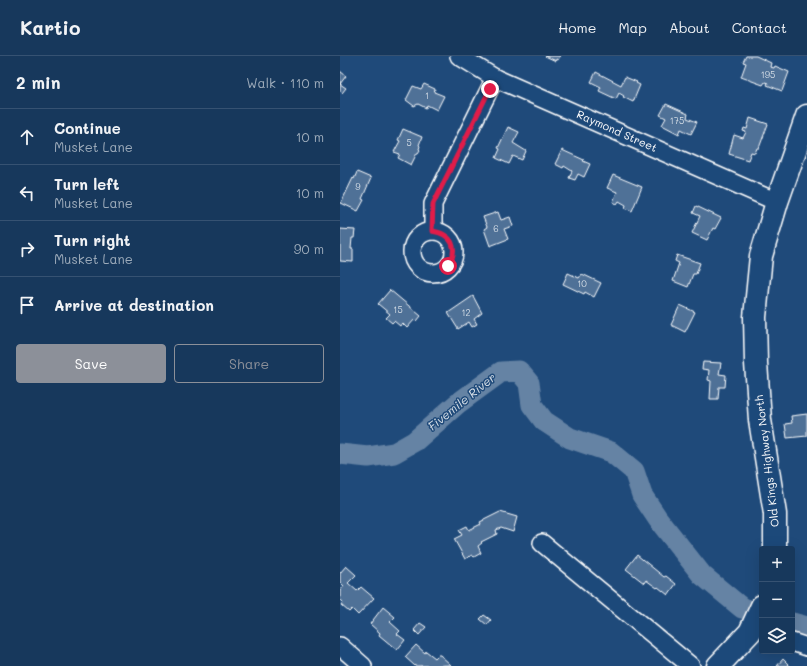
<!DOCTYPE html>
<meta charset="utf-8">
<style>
body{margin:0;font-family:Mali,sans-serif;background:#244365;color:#f1f3f6}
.controls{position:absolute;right:12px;bottom:12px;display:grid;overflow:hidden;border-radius:4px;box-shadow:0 4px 16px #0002}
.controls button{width:36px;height:36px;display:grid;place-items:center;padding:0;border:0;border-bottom:1px solid #365272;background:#17385c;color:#f1f3f6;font:20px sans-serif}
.stop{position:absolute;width:12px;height:12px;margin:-9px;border:3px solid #e11d48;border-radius:50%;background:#fff}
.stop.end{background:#e11d48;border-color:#fff;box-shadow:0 1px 4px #0008}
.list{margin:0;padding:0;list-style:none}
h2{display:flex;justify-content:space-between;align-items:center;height:52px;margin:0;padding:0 16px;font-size:17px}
h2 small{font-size:13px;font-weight:400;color:#9eacbb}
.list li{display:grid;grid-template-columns:26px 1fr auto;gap:12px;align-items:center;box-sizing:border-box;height:56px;padding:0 16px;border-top:1px solid #365272}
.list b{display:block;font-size:15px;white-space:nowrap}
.list p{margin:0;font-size:13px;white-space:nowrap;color:#9eacbb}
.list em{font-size:13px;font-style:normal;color:#9eacbb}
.actions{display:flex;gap:8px;padding:12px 16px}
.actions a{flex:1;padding:9px 0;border:1px solid #8c9099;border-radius:4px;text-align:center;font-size:14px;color:#8c9099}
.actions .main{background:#8c9099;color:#fff}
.icon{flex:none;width:22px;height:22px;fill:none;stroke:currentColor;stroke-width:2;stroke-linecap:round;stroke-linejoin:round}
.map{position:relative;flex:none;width:467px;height:610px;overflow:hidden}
header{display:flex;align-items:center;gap:24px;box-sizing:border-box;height:56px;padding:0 20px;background:#17385c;border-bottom:1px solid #365272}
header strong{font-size:19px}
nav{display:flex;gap:22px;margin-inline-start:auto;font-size:14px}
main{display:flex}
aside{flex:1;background:#17385c}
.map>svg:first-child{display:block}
</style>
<header>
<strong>Kartio</strong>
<nav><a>Home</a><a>Map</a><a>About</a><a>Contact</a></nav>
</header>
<main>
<aside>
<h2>2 min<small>Walk · 110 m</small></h2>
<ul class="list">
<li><svg class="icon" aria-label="ahead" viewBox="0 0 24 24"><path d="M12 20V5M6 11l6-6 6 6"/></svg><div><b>Continue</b><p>Musket Lane</p></div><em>10 m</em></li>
<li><svg class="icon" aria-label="left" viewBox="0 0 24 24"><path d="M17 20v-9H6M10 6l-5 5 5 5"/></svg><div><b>Turn left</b><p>Musket Lane</p></div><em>10 m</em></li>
<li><svg class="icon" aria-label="right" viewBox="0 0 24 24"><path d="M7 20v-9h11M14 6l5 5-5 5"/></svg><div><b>Turn right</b><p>Musket Lane</p></div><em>90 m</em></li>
<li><svg class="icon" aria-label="arrive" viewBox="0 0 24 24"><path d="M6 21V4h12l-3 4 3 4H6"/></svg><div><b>Arrive at destination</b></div></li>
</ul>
<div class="actions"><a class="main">Save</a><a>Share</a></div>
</aside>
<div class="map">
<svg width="467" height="610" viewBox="0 0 467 610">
<rect width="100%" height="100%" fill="#1f4a7a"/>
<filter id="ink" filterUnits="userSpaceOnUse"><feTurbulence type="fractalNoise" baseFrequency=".025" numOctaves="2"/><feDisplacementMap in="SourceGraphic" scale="8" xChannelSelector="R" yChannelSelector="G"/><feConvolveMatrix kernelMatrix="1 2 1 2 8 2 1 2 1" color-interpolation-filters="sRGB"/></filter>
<g filter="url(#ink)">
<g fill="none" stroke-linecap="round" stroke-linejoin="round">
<g stroke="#6583a4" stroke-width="21">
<polyline points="0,398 28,401 54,397 75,385 117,348 161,316 179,315 189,327 192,349 204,365 230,382 271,396 294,415 302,439 318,463 362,519 402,552 422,558"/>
<polyline points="452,567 467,571"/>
</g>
</g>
<g fill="#507197" stroke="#fff">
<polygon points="205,0 220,0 218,4 216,3 216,5"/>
<polygon points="406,0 416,0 431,7 430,11 434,12 435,10 449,16 442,35 427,29 428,27 425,26 423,29 401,21 406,7 403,6"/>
<polygon points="0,15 6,20 0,28 6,32 2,37 0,35"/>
<polygon points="256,16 281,29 285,21 297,26 296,27 300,29 293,46 283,41 284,40 279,37 276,43 259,35 261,31 251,26"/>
<polygon points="84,28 95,33 94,36 104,40 97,54 87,49 86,52 78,48 74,50 66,44 73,30 81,33"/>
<polygon points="326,48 348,58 347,62 357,66 351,78 341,73 339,78 322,69 326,62 320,59"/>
<polygon points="410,62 428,68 419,92 417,92 415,97 411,96 408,104 389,98 394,79 403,82 406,76 403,75 404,72 407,73"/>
<polygon points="168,71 179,76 173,87 186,95 182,104 173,100 169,108 156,102 160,93 158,92"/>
<polygon points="63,73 82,81 79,89 80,90 79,93 80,94 78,97 77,97 71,109 58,102 60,98 54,96 60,85 58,84"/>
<polygon points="222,94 244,104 243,105 250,108 244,121 238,118 235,124 229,122 232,115 224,110 223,112 215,108"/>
<polygon points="17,116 31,122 22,143 24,144 18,155 1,147 13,122 14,123"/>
<polygon points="273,119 302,131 292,155 285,152 286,149 279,145 277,148 273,146 277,136 267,132"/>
<polygon points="356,150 381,162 375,173 373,172 367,184 352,177 360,160 353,157"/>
<polygon points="158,156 161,164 170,161 173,170 164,173 168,183 150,190 144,173 147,171 143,161"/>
<polygon points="0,173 15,174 14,182 12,182 11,193 13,193 13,206 0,205"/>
<polygon points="337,199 360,207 356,218 353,218 348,231 333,225 339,207 335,205"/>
<polygon points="228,217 239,222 242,218 261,227 254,241 245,236 244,238 223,228"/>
<polygon points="50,234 81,260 77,265 75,263 67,272 62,267 60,270 54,265 52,267 46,262 50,258 38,248"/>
<polygon points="133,240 142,257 134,263 137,268 132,271 129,266 118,273 108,257"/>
<polygon points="340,249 355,256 345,276 331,269"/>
<polygon points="363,306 381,307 379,318 386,319 385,331 379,331 378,343 370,343 371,325 368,324 369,314 362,313"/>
<polygon points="467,358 467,380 447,382 445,368 452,367 451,360"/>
<polygon points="160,456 177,461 173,476 161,472 156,474 157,478 141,486 142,487 138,490 141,497 134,501 132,499 125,503 114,483 122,479 119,474 127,470 129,474 141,468 140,466"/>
<polygon points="297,499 324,521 326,520 336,528 328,539 318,531 317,532 306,524 304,527 286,513"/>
<polygon points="6,510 16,519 8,527 17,535 21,531 34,542 18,559 12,553 9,556 1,549 3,546 0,543 0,535 4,530 0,526 0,517"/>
<polygon points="43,551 55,561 50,566 60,575 57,578 65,584 57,594 39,579 40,577 30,568"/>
<polygon points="144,559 151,564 147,569 140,563"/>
<polygon points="80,567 86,571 79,579 74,574"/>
<polygon points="76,589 85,597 86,595 95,602 98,599 100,599 111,609 75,610 65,601"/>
<polygon points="443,603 450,610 437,610"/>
</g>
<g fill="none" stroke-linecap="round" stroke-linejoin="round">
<g stroke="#fff" stroke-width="20">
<g id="minor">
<polyline points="119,0 155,22 437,146"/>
<polyline points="93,175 93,148 155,22"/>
<circle cx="93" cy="196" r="21"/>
<polyline points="202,487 351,610"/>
<polyline points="452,586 467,591"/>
<polyline points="0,590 23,610"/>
</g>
</g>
<g stroke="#fff" stroke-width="25">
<g id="major">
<polyline points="435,493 435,458 420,364 416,307 415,261 421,200 437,146 467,60"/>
<polyline points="378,610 410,576 422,550"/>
</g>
</g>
<use href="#minor" stroke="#1f4a7a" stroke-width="17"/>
<use href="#major" stroke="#1f4a7a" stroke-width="22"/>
</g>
</g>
<g fill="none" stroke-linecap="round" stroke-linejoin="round" filter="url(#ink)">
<path stroke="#e11d48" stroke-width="5" d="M 108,210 C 119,193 113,178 92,175 L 93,148 L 150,33"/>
</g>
<g text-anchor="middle" stroke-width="3" stroke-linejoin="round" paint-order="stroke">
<g font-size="9" fill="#d3dce5">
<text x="428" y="22">195</text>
<text x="87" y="43">1</text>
<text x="337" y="68">175</text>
<text x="69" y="90">5</text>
<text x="18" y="134">9</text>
<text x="156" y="176">6</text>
<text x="242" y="231">10</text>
<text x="58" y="257">15</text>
<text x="126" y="260">12</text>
</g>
<g font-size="11" fill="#fff" stroke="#1f4a7a">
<text transform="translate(277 75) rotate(24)" y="4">Raymond Street</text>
<text transform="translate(427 405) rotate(-97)" y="4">Old Kings Highway North</text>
</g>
<g font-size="12" font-style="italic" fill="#d8e0e8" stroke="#1f4a7a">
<text transform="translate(122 346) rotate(-39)" y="4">Fivemile River</text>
</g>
</g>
</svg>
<div class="controls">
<button>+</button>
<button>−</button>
<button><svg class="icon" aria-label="layers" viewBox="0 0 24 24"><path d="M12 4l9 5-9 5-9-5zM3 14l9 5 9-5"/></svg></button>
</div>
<div class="stop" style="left:108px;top:210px"></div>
<div class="stop end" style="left:150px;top:33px"></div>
</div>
</main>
